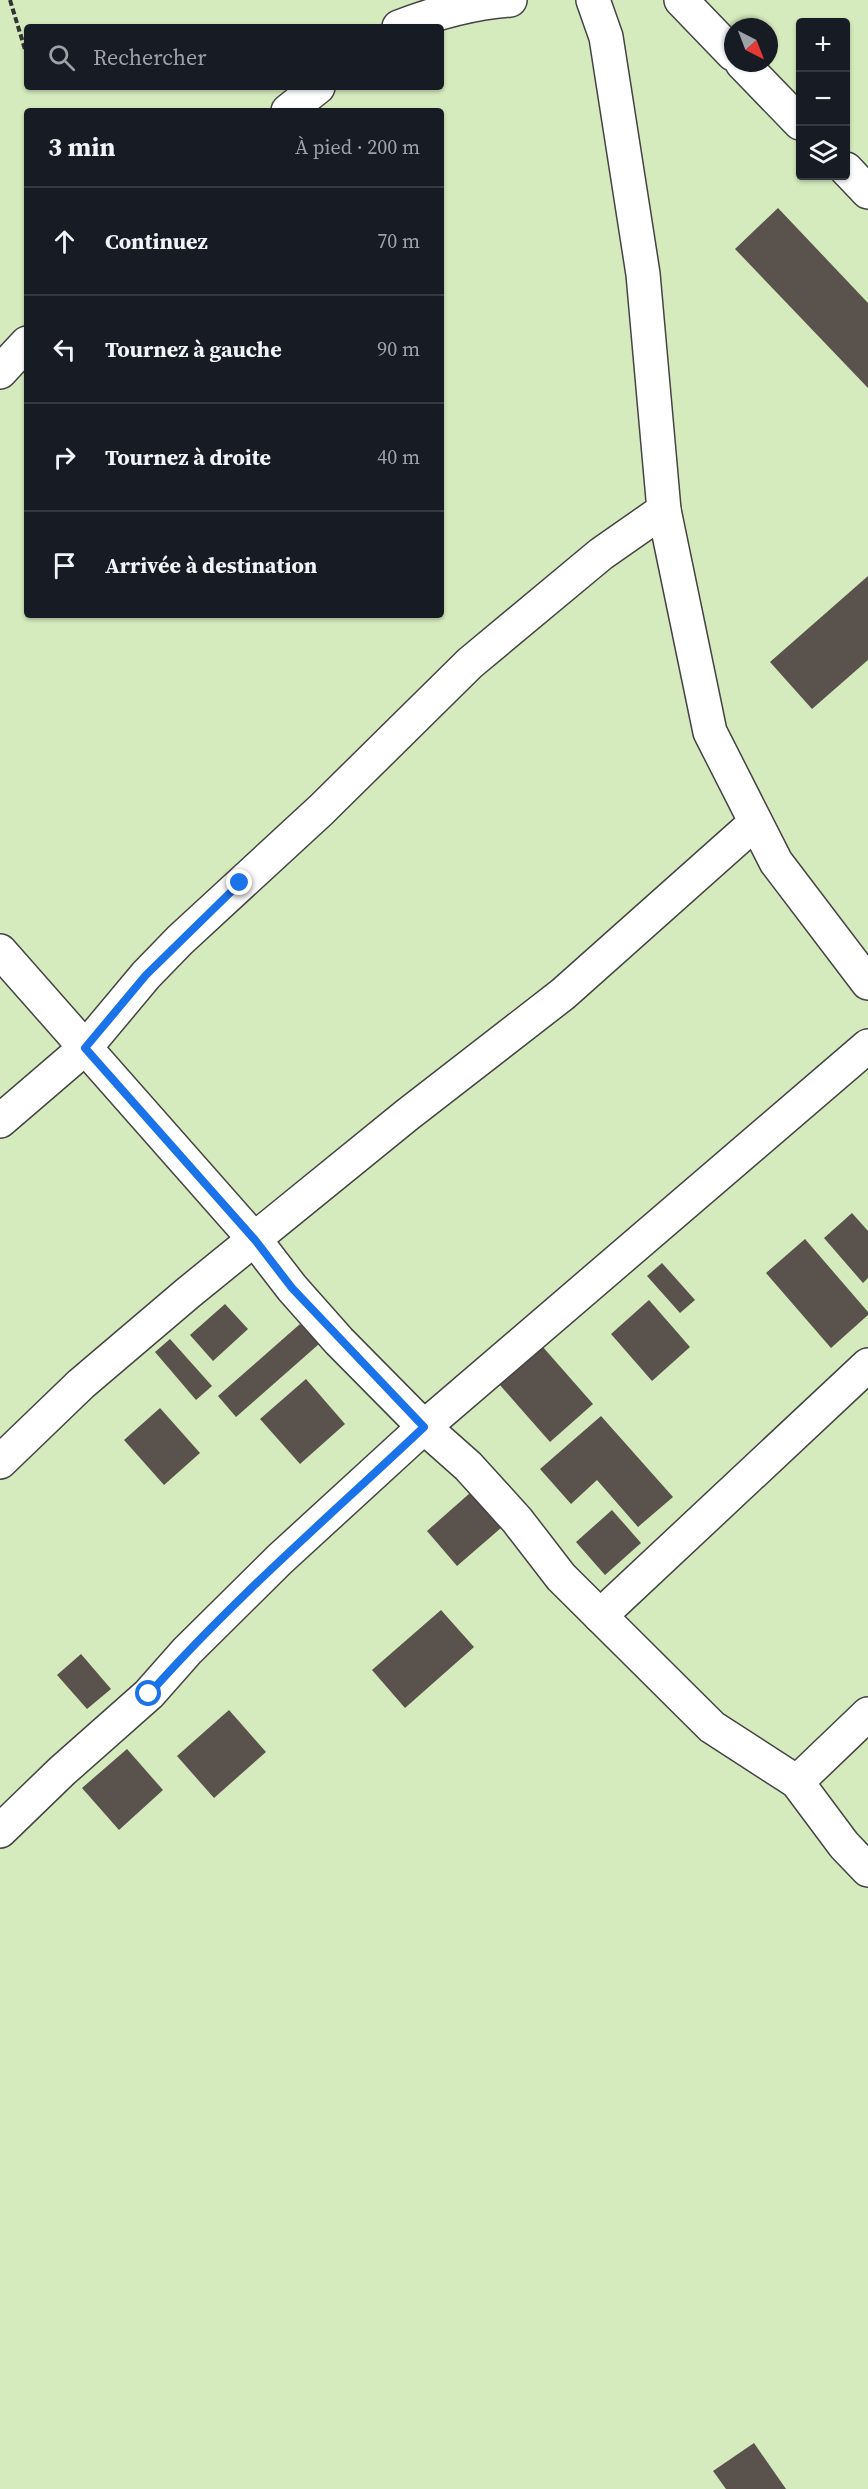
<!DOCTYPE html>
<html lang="fr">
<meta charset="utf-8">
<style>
body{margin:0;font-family:"Source Serif 4",serif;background:#20242c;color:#f1f3f6}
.controls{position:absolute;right:18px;top:18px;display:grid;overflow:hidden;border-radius:6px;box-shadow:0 2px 4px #0004}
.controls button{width:54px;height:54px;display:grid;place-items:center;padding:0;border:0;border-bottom:2px solid #363941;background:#171b24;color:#f1f3f6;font:30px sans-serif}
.compass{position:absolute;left:724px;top:18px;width:54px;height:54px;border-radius:50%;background:#171b24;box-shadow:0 2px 4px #0004;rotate:138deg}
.stop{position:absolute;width:18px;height:18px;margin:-14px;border:4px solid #1a73e8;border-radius:50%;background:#fff}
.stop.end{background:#1a73e8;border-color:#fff;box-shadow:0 2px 6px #0008}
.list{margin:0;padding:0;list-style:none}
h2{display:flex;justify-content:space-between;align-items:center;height:78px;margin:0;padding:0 24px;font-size:26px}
h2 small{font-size:20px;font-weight:400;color:#9ea1a6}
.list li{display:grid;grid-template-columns:39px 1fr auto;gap:18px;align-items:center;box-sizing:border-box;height:108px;padding:0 24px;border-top:2px solid #363941}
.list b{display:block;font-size:22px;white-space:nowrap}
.list em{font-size:20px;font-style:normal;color:#9ea1a6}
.icon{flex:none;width:33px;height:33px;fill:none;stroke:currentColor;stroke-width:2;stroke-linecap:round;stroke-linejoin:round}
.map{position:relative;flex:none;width:868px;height:2489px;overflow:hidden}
.search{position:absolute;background:#171b24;box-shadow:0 2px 4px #0004;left:24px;top:24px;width:420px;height:66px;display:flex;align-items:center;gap:15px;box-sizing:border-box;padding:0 21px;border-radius:6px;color:#9ea1a6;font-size:22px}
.panel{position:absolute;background:#171b24;box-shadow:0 2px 4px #0004;left:24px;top:108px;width:420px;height:510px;border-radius:6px}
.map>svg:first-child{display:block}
</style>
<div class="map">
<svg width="868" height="2489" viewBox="0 0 868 2489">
<rect width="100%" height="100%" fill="#fffdf5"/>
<path fill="#d5ebbd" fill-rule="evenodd" d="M 0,0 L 868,0 L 868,2489 L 0,2489 ZM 800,22 L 846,22 L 846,176 L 800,176 ZM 27,27 L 441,27 L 441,87 L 27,87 ZM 733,27 L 769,27 L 769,63 L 733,63 ZM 27,111 L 441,111 L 441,615 L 27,615 Z"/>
<g fill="#5a524d">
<polygon points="778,208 868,303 868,388 735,249"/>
<polygon points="868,576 868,660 812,709 770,662"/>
<polygon points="852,1213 868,1231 868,1278 863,1283 824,1238"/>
<polygon points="805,1239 868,1312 868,1315 831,1348 766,1273"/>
<polygon points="662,1263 695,1300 680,1313 647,1276"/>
<polygon points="649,1300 690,1347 652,1381 611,1334"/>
<polygon points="225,1304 248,1329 213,1361 190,1335"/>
<polygon points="300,1324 319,1344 236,1417 218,1396"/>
<polygon points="170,1339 212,1386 196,1400 155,1352"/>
<polygon points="542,1346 593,1404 550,1442 499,1384"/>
<polygon points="306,1379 345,1424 300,1464 260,1419"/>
<polygon points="160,1408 200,1453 164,1485 124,1440"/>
<polygon points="601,1416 673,1497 638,1527 597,1480 571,1504 540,1469"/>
<polygon points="470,1493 501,1528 457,1566 427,1531"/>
<polygon points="612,1510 641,1543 605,1575 576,1542"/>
<polygon points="441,1610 474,1647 405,1708 372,1670"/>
<polygon points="81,1654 111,1689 87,1709 57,1675"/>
<polygon points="229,1710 266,1752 214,1798 177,1756"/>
<polygon points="127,1749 163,1790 119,1830 82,1788"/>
<polygon points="754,2443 786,2489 726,2489 713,2471"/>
</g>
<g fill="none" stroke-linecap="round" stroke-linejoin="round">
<g stroke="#444" stroke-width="36">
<g id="minor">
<polyline points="593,0 606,37 643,274 664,510 710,732 776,862 868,983"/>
<polyline points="681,0 733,54"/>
<path d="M 399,27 C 435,13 471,3 510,0"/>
<polyline points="742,63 800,123"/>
<polyline points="288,111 318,87"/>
<polyline points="846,169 868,192"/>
<polyline points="0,372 27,343"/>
<polyline points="0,951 255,1240 292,1288 339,1341 424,1427 468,1466 517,1520 561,1577 712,1727 797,1782 844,1845 868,1870"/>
<polyline points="0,1121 85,1048 146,975 180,940 321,810 470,663 601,554 664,510"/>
<polyline points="0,1462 81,1384 188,1293 407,1115 563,994 755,823"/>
<polyline points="600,1616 868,1365"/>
<polyline points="797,1782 868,1714"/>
<polyline points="0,1831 62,1771 149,1694 187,1651 280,1559 424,1427 868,1046"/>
</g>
</g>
<polyline stroke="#333" stroke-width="4" stroke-dasharray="6 3" stroke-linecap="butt" points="10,0 27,56"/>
<use href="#minor" stroke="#fff" stroke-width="33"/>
</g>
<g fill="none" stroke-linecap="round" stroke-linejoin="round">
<path stroke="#1a73e8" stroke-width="8" d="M 149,1694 C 234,1598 331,1515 424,1427 L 292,1288 L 255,1240 L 85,1048 L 146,975 L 240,883"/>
</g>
</svg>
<div class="controls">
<button>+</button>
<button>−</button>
<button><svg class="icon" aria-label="layers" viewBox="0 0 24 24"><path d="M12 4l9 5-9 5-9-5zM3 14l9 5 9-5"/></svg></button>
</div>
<svg class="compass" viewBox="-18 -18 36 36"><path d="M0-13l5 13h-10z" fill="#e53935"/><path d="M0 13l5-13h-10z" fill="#9ea1a6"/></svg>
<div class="stop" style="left:149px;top:1694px"></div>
<div class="stop end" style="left:240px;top:883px"></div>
<div class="search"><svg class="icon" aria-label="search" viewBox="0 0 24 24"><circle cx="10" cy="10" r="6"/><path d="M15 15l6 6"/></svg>Rechercher</div>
<section class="panel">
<h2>3 min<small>À pied · 200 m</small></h2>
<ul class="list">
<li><svg class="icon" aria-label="ahead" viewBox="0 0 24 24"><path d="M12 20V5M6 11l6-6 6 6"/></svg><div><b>Continuez</b></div><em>70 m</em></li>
<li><svg class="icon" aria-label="left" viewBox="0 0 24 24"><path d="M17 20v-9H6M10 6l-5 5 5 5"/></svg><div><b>Tournez à gauche</b></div><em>90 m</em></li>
<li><svg class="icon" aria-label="right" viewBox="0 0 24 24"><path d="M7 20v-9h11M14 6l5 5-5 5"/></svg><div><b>Tournez à droite</b></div><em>40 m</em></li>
<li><svg class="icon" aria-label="arrive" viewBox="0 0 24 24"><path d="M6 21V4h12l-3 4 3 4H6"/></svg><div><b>Arrivée à destination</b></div></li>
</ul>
</section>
</div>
